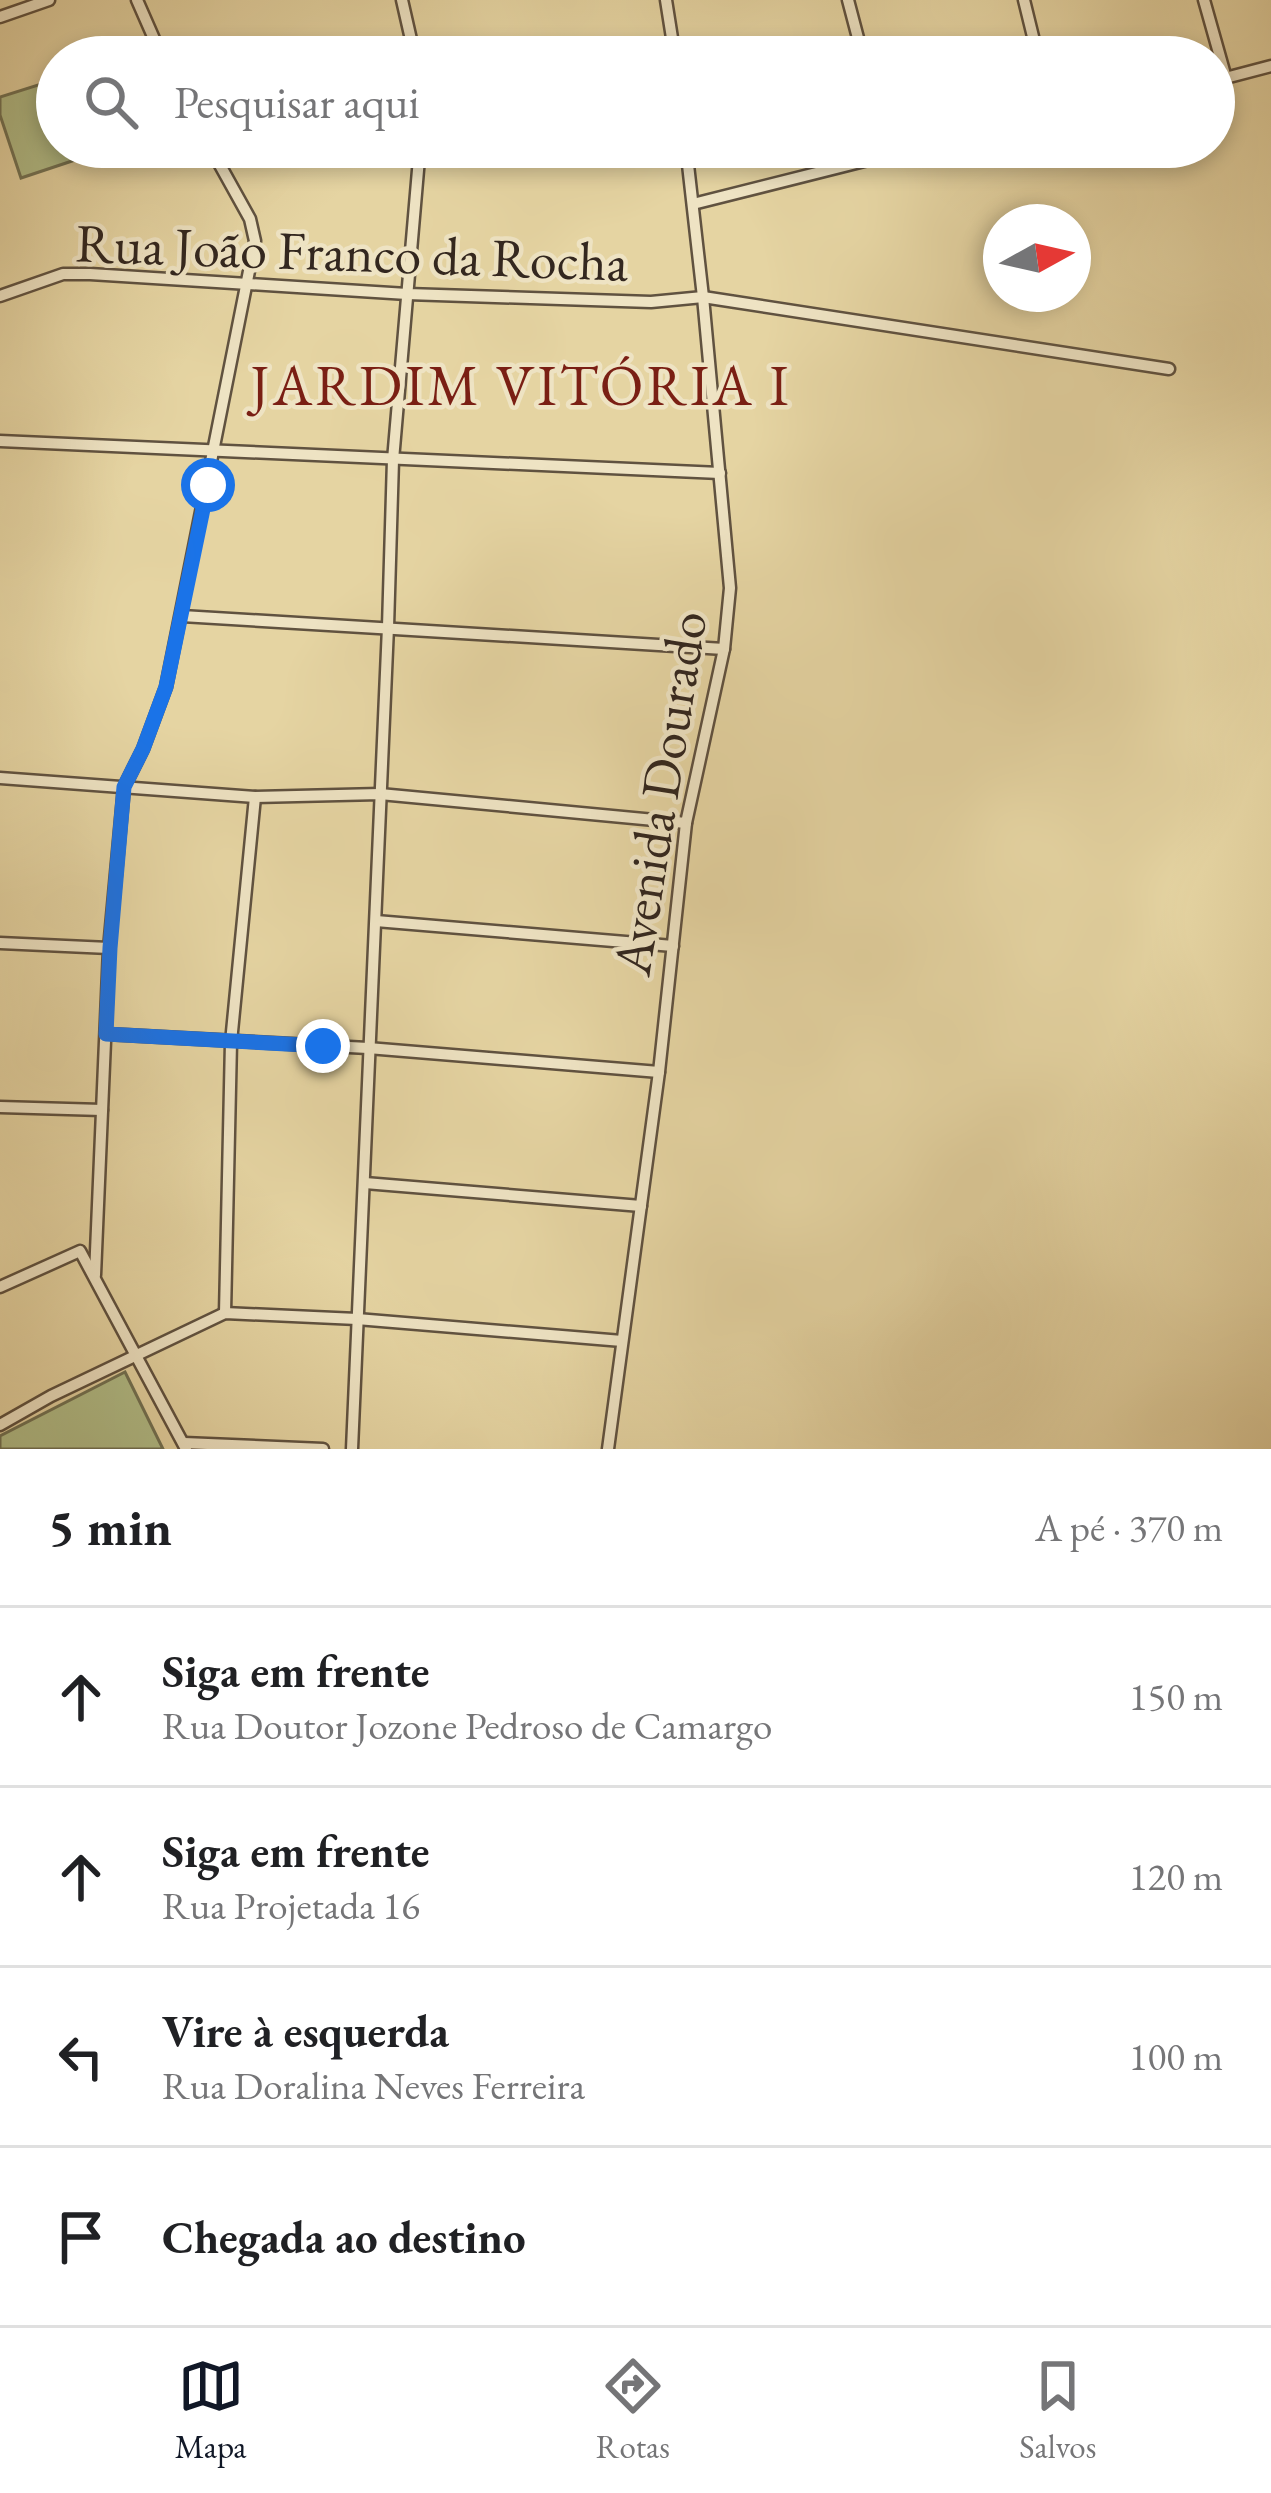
<!DOCTYPE html>
<html lang="pt">
<meta charset="utf-8">
<style>
body{margin:0;font-family:"EB Garamond",serif;background:#f2f2f2;color:#202124}
.compass{position:absolute;left:983px;top:204px;width:108px;height:108px;border-radius:50%;background:#fff;box-shadow:0 6px 18px #0003;rotate:82deg}
.stop{position:absolute;width:36px;height:36px;margin:-27px;border:9px solid #1a73e8;border-radius:50%;background:#fff}
.stop.end{background:#1a73e8;border-color:#fff;box-shadow:0 3px 12px #0008}
.list{margin:0;padding:0;list-style:none}
h2{display:flex;justify-content:space-between;align-items:center;height:156px;margin:0;padding:0 48px;font-size:51px}
h2 small{font-size:39px;font-weight:400;color:#757577}
.list li{display:grid;grid-template-columns:78px 1fr auto;gap:36px;align-items:center;box-sizing:border-box;height:180px;padding:0 48px;border-top:3px solid #e0e0e0}
.list b{display:block;font-size:45px;white-space:nowrap}
.list p{margin:0;font-size:39px;white-space:nowrap;color:#757577}
.list em{font-size:39px;font-style:normal;color:#757577}
.icon{flex:none;width:66px;height:66px;fill:none;stroke:currentColor;stroke-width:2;stroke-linecap:round;stroke-linejoin:round}
.map{position:relative;flex:none;width:1271px;height:1449px;overflow:hidden}
.search{position:absolute;background:#fff;box-shadow:0 6px 18px #0003;left:36px;right:36px;top:36px;height:132px;display:flex;align-items:center;gap:30px;box-sizing:border-box;padding:0 42px;border-radius:66px;color:#757577;font-size:45px}
.sheet{height:876px;background:#fff}
nav{display:flex;justify-content:space-around;align-items:center;box-sizing:border-box;height:168px;border-top:3px solid #e0e0e0;background:#fff;font-size:33px;color:#757577}
nav a{display:grid;justify-items:center;gap:6px}
nav .on{color:#111827}
.map>svg:first-child{display:block}
</style>
<div class="map">
<svg width="1271" height="1449" viewBox="0 0 1271 1449">
<rect width="100%" height="100%" fill="#e5d4a2"/>
<filter id="stains"><feTurbulence type="fractalNoise" baseFrequency=".00167" numOctaves="4"/><feColorMatrix values="0 0 0 0 .2 0 0 0 0 .09 0 0 0 0 .02 0 0 0 .5 -.17"/></filter>
<radialGradient id="worn" r=".72"><stop offset=".6" stop-color="#630" stop-opacity="0"/><stop offset="1" stop-color="#630" stop-opacity=".3"/></radialGradient>
<g fill="#b1bd88" stroke="#727254" stroke-width="3">
<polygon points="57,79 57,147 114,147 21,178 0,115 0,97"/>
<polygon points="125,1372 163,1449 0,1449 0,1436"/>
</g>
<g fill="none" stroke-linecap="round" stroke-linejoin="round">
<g stroke="#605240" stroke-width="15">
<g id="street">
<polyline points="137,0 162,57"/>
<polyline points="402,0 415,57"/>
<polyline points="666,0 675,57"/>
<polyline points="848,0 863,57"/>
<polyline points="1024,0 1038,57"/>
<polyline points="1204,0 1226,78"/>
<polyline points="0,17 49,0"/>
<polyline points="1214,81 1271,66"/>
<polyline points="693,204 920,147"/>
<polyline points="0,296 63,274 90,274 407,294 651,302 703,297 1169,369"/>
<polyline points="0,441 720,473"/>
<polyline points="182,616 724,649"/>
<polyline points="0,778 255,797 380,794 686,823"/>
<polyline points="376,921 673,946"/>
<polyline points="0,943 109,948"/>
<polyline points="106,1034 368,1048 659,1072"/>
<polyline points="0,1107 102,1110"/>
<polyline points="365,1183 641,1206"/>
<polyline points="95,1275 109,948 124,787 143,749 166,687 255,241 250,219 210,147"/>
<polyline points="0,1287 80,1251 186,1449"/>
<polyline points="225,1313 231,1042 255,797"/>
<polyline points="0,1425 51,1396 225,1313 357,1319 622,1341"/>
<polyline points="184,1443 323,1449"/>
<polyline points="352,1449 388,627 393,460 420,147"/>
<polyline points="608,1449 659,1072 686,823 724,649 730,588 703,297 686,147"/>
</g>
</g>
<use href="#street" stroke="#eee3c3" stroke-width="10"/>
</g>
<g fill="none" stroke-linecap="round" stroke-linejoin="round">
<polyline stroke="#1a73e8" stroke-width="15" points="208,485 166,687 143,749 124,787 110,948 106,1034 323,1046"/>
</g>
<g text-anchor="middle" stroke-width="9" stroke-linejoin="round" paint-order="stroke">
<g font-size="54" fill="#33271f" stroke="#eee3c3">
<text transform="translate(352 252) rotate(2)" y="19">Rua João Franco da Rocha</text>
<text transform="translate(659 793) rotate(-81)" y="19">Avenida Dourado</text>
</g>
<g font-size="57" letter-spacing="3" fill="#7a1f14" stroke="#eee3c3">
<text x="521" y="405">JARDIM VITÓRIA I</text>
</g>
</g>
<rect width="100%" height="100%" filter="url(#stains)"/>
<rect width="100%" height="100%" fill="url(#worn)"/>
</svg>
<svg class="compass" viewBox="-18 -18 36 36"><path d="M0-13l5 13h-10z" fill="#e53935"/><path d="M0 13l5-13h-10z" fill="#757577"/></svg>
<div class="stop" style="left:208px;top:485px"></div>
<div class="stop end" style="left:323px;top:1046px"></div>
<div class="search"><svg class="icon" aria-label="search" viewBox="0 0 24 24"><circle cx="10" cy="10" r="6"/><path d="M15 15l6 6"/></svg>Pesquisar aqui</div>
</div>
<section class="sheet">
<h2>5 min<small>A pé · 370 m</small></h2>
<ul class="list">
<li><svg class="icon" aria-label="ahead" viewBox="0 0 24 24"><path d="M12 20V5M6 11l6-6 6 6"/></svg><div><b>Siga em frente</b><p>Rua Doutor Jozone Pedroso de Camargo</p></div><em>150 m</em></li>
<li><svg class="icon" aria-label="ahead" viewBox="0 0 24 24"><path d="M12 20V5M6 11l6-6 6 6"/></svg><div><b>Siga em frente</b><p>Rua Projetada 16</p></div><em>120 m</em></li>
<li><svg class="icon" aria-label="left" viewBox="0 0 24 24"><path d="M17 20v-9H6M10 6l-5 5 5 5"/></svg><div><b>Vire à esquerda</b><p>Rua Doralina Neves Ferreira</p></div><em>100 m</em></li>
<li><svg class="icon" aria-label="arrive" viewBox="0 0 24 24"><path d="M6 21V4h12l-3 4 3 4H6"/></svg><div><b>Chegada ao destino</b></div></li>
</ul>
</section>
<nav>
<a class="on"><svg class="icon" aria-label="map" viewBox="0 0 24 24"><path d="M3 6l6-2 6 2 6-2v14l-6 2-6-2-6 2zM9 4v14M15 6v14"/></svg>Mapa</a>
<a><svg class="icon" aria-label="directions" viewBox="0 0 24 24"><path d="M12 3l9 9-9 9-9-9zM9 14v-3h6M13 9l2 2-2 2"/></svg>Rotas</a>
<a><svg class="icon" aria-label="saved" viewBox="0 0 24 24"><path d="M7 4h10v16l-5-4-5 4z"/></svg>Salvos</a>
</nav>
